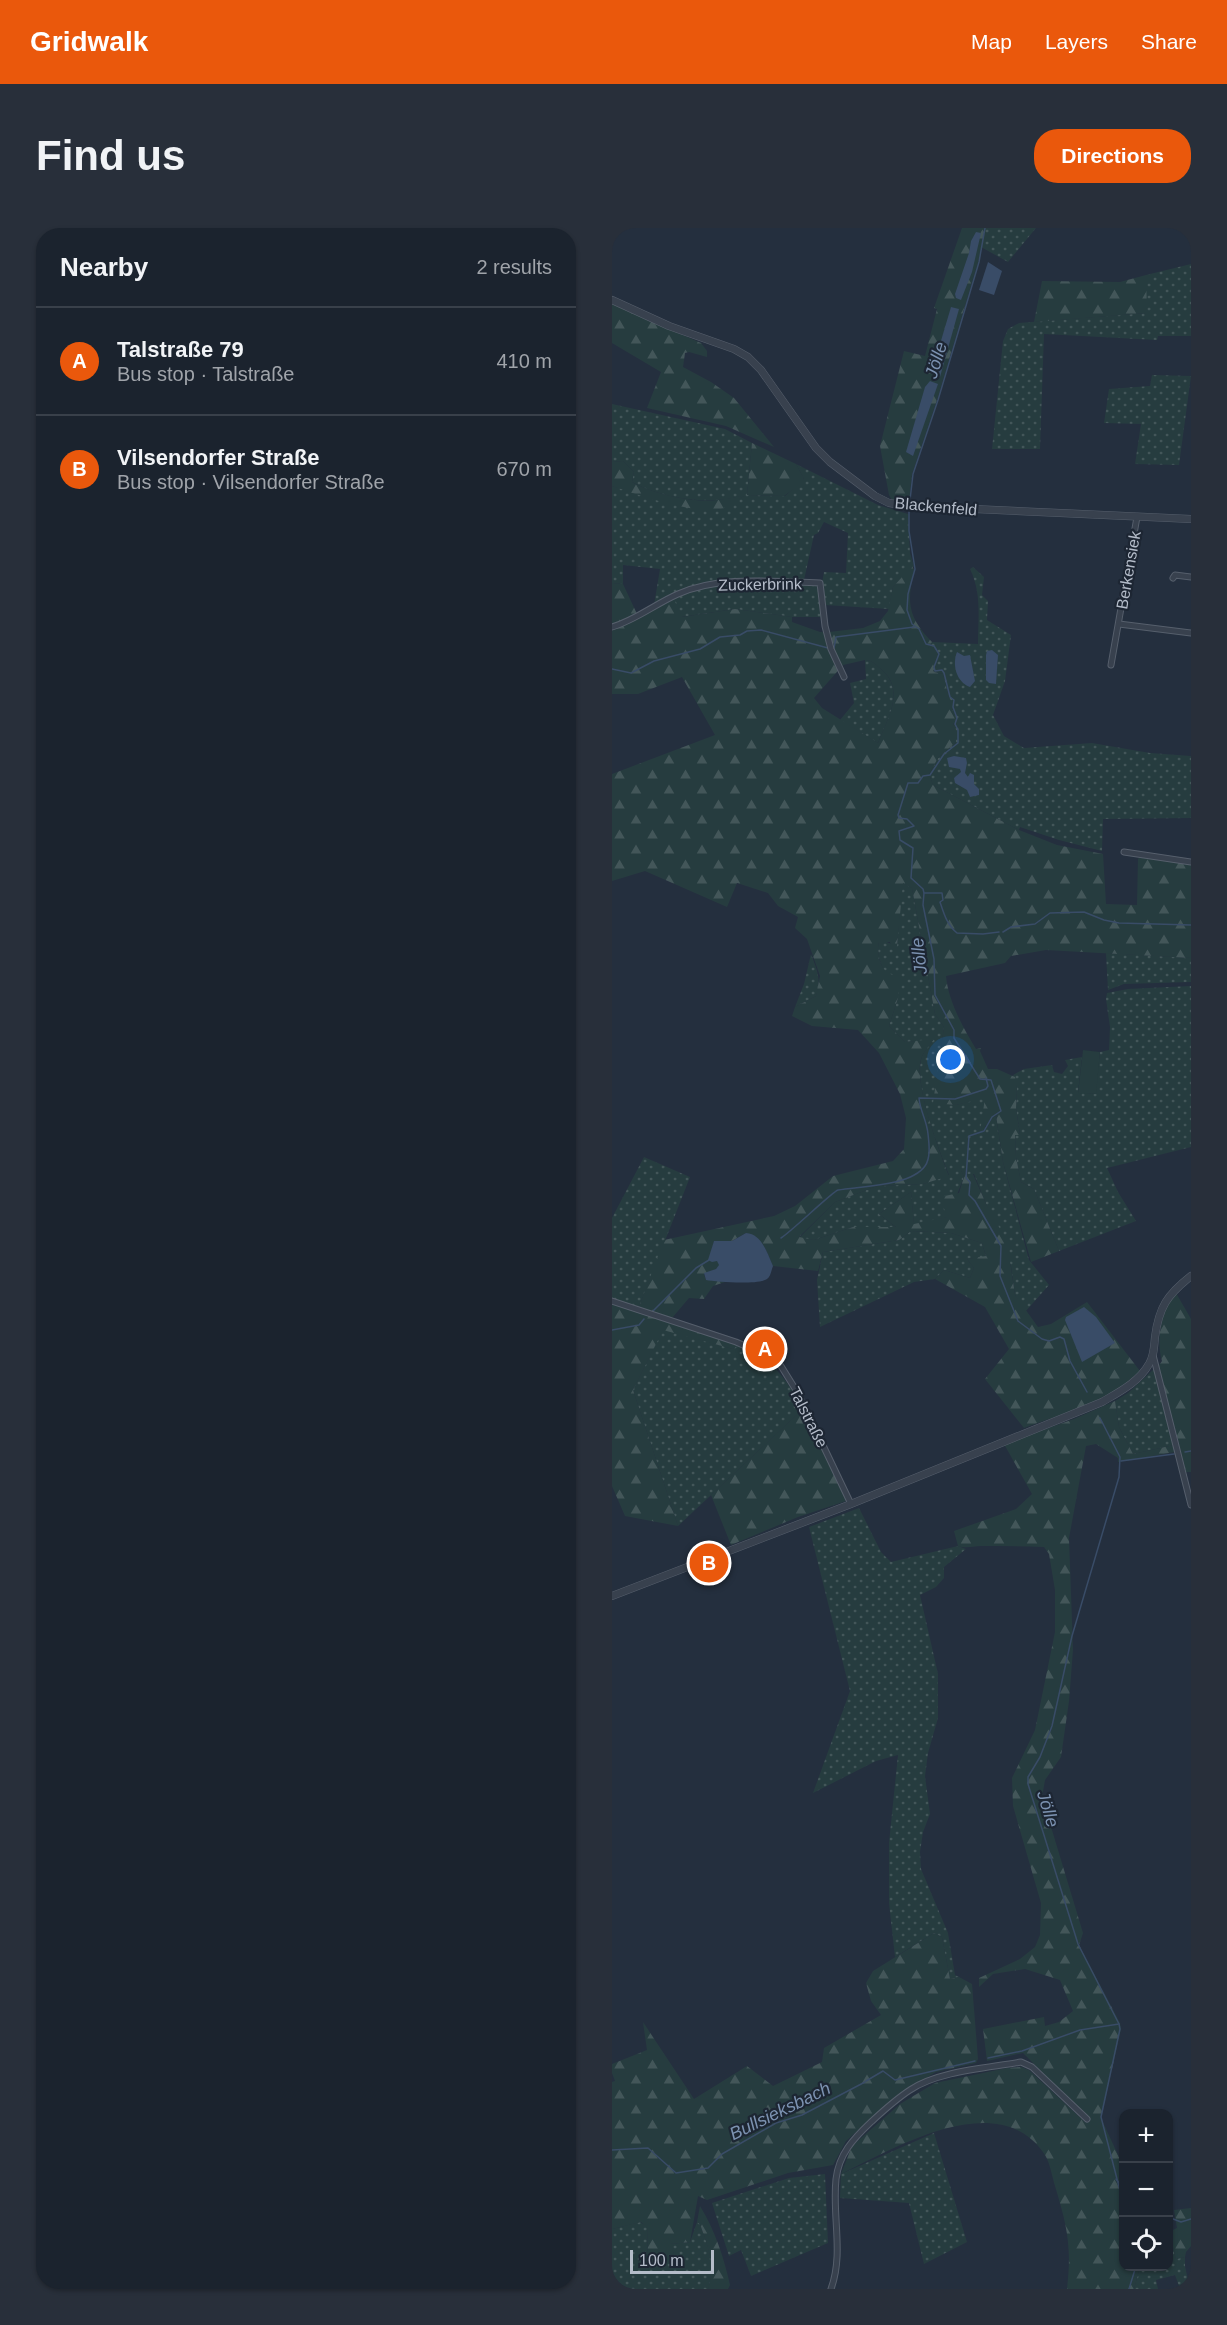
<!DOCTYPE html>
<meta charset="utf-8">
<style>
body{margin:0;font-family:Helvetica,sans-serif;background:#282f3a;color:#f1f3f6}
.controls{position:absolute;right:18px;bottom:18px;display:grid;overflow:hidden;border-radius:12px;box-shadow:0 2px 4px #0004}
.controls button{width:54px;height:54px;display:grid;place-items:center;padding:0;border:0;border-bottom:2px solid #39404a;background:#1b232e;color:#f1f3f6;font:30px sans-serif}
.scale{position:absolute;left:18px;bottom:15px;width:84px;box-sizing:border-box;padding-left:6px;border:3px solid #b4bcc9;border-top:0;font-size:16px;line-height:21px;white-space:nowrap;color:#b4bcc9;-webkit-text-stroke:4px #1d2633;paint-order:stroke}
.you{position:absolute;left:339px;top:832px;width:21px;height:21px;margin:-15px;border:4px solid #fff;border-radius:50%;background:#1a73e8;box-shadow:0 0 0 9px #1a73e833}
.badge{display:grid;place-items:center;width:39px;height:39px;border-radius:50%;background:#ea580c;color:#fff;font-size:20px;font-weight:700}
.pin{position:absolute;translate:-50% -50%;border:3px solid #fff;box-shadow:0 2px 6px #0006}
.list{margin:0;padding:0;list-style:none}
h2{display:flex;justify-content:space-between;align-items:center;height:78px;margin:0;padding:0 24px;font-size:26px}
h2 small{font-size:20px;font-weight:400;color:#a0a4aa}
.list li{display:grid;grid-template-columns:39px 1fr auto;gap:18px;align-items:center;box-sizing:border-box;height:108px;padding:0 24px;border-top:2px solid #39404a}
.list b{display:block;font-size:22px;white-space:nowrap}
.list p{margin:0;font-size:20px;white-space:nowrap;color:#a0a4aa}
.list em{font-size:20px;font-style:normal;color:#a0a4aa}
.icon{flex:none;width:33px;height:33px;fill:none;stroke:currentColor;stroke-width:2;stroke-linecap:round;stroke-linejoin:round}
.map{position:relative;flex:none;width:579px;height:2061px;overflow:hidden;border-radius:24px}
header{display:flex;align-items:center;gap:36px;box-sizing:border-box;height:84px;padding:0 30px;background:#ea580c;color:#fff}
header strong{font-size:28px}
nav{display:flex;gap:33px;margin-inline-start:auto;font-size:21px}
.intro{display:flex;align-items:center;justify-content:space-between;box-sizing:border-box;height:144px;padding:0 36px}
h1{margin:0;font-size:42px}
.button{padding:15px 27px;border-radius:24px;background:#ea580c;color:#fff;font-size:21px;font-weight:700}
main{display:flex;gap:36px;padding:0 36px}
aside{flex:1;background:#1b232e;border-radius:24px;box-shadow:0 2px 4px #0004}
.map>svg:first-child{display:block}
</style>
<header>
<strong>Gridwalk</strong>
<nav><a>Map</a><a>Layers</a><a>Share</a></nav>
</header>
<div class="intro"><h1>Find us</h1><a class="button">Directions</a></div>
<main>
<aside>
<h2>Nearby<small>2 results</small></h2>
<ul class="list">
<li><span class="badge">A</span><div><b>Talstraße 79</b><p>Bus stop · Talstraße</p></div><em>410 m</em></li>
<li><span class="badge">B</span><div><b>Vilsendorfer Straße</b><p>Bus stop · Vilsendorfer Straße</p></div><em>670 m</em></li>
</ul>
</aside>
<div class="map">
<svg width="579" height="2061" viewBox="0 0 579 2061">
<defs>
<pattern id="grass-dots" width="8" height="8" patternUnits="userSpaceOnUse" patternTransform="scale(1.5)"><rect width="8" height="8" fill="#263c3f"/><path d="M2 2h.1M6 6h.1" fill="none" stroke="#435659" stroke-width="1.8" stroke-linecap="round"/></pattern>
<pattern id="forest-firs" width="22" height="20" patternUnits="userSpaceOnUse" patternTransform="scale(1.5)"><rect width="22" height="20" fill="#263c3f"/><path d="M5 1l3.5 6h-7zM16 11l3.5 6h-7z" fill="#435659"/></pattern>
</defs>
<rect width="100%" height="100%" fill="#242f3e"/>
<g fill="url(#grass-dots)" fill-rule="evenodd">
<polygon points="372,0 424,0 396,34 369,19 372,7"/>
<polygon points="579,36 579,108 546,108 545,112 432,106 428,221 380,221 391,113 396,101 407,95 534,85 534,47"/>
<polygon points="540,147 579,148 567,237 523,236 529,196 492,195 497,161 538,158"/>
<path d="M 0,176 L 113,201 L 140,215 L 135,267 L 173,268 L 192,251 L 184,236 L 266,277 L 296,286 L 298,325 L 302,338 L 281,359 L 277,381 L 213,377 L 209,389 L 180,389 L 123,381 L 69,389 L 42,377 L 48,341 L 11,337 L 11,356 L 0,355 L 0,258 L 69,278 L 106,282 L 132,268 C 123,269 113,272 104,272 C 78,274 43,267 20,254 L 22,244 L 11,233 L 0,234 ZM 212,294 L 236,305 L 234,345 L 212,344 L 210,355 L 192,352 L 202,307 L 206,305 Z"/>
<path d="M 361,339 L 372,349 L 370,367 L 376,373 L 375,392 L 399,407 L 393,453 L 381,487 L 392,508 L 412,520 L 480,515 L 538,525 L 579,528 L 579,590 L 491,591 L 490,623 L 447,612 L 408,599 L 407,602 L 321,557 L 317,546 L 326,530 L 344,514 L 339,479 L 331,446 L 322,444 L 320,439 L 324,433 L 316,420 L 320,414 L 366,416 C 366,390 370,366 358,341 Z"/>
<path d="M 253,432 C 260,432 263,436 269,441 C 294,462 276,490 266,515 L 228,492 L 242,475 L 238,455 L 254,451 Z"/>
<path d="M 290,654 L 300,660 L 323,786 L 332,799 L 322,874 L 344,877 L 373,869 L 373,900 L 380,890 L 384,888 L 391,934 L 417,1032 L 437,1057 L 413,1084 L 403,1067 L 399,1038 L 362,946 L 354,946 L 349,942 L 352,949 L 336,989 L 302,997 L 299,964 L 267,986 L 285,1000 L 241,999 L 202,1012 L 187,1010 L 223,974 L 265,958 L 311,956 L 337,947 C 326,919 303,861 309,832 C 310,825 317,818 321,812 L 293,814 L 277,798 L 286,770 C 279,754 262,732 267,714 L 272,713 L 285,718 Z"/>
<polygon points="494,725 579,730 579,754 512,756 496,762"/>
<path d="M 199,726 C 205,742 210,752 204,768 L 183,779 L 192,756 Z"/>
<polygon points="579,758 579,919 495,940 506,964 524,993 447,1023 422,961 409,954 404,929 403,907 408,906 404,880 405,860 401,847 412,841 440,837 442,844 450,846 456,838 453,832 470,829 466,864 483,866 488,824 497,822 498,799 494,771 495,765 516,761"/>
<polygon points="32,929 78,949 27,1079 0,1070 0,990"/>
<polygon points="299,1003 339,1005 370,1015 374,1029 355,1031 362,1040 358,1050 332,1042 323,1051 302,1054 208,1099 205,1052 211,1024 287,1012"/>
<path d="M 51,1101 L 121,1121 L 126,1117 C 163,1134 171,1146 191,1181 L 66,1298 L 21,1162 Z"/>
<polygon points="542,1141 562,1217 521,1226 507,1199 503,1173 516,1165"/>
<polygon points="247,1280 269,1324 279,1334 346,1318 354,1321 332,1339 332,1350 324,1359 308,1367 326,1446 326,1490 316,1525 313,1548 318,1586 311,1604 308,1624 309,1641 336,1705 343,1747 347,1749 338,1751 330,1709 322,1705 283,1729 277,1675 277,1615 286,1527 264,1533 201,1565 238,1463 197,1299"/>
<polygon points="322,1905 355,2014 312,2036 297,1975 228,1970 229,1946"/>
<polygon points="213,1946 216,2015 139,2048 129,2022 117,2028 100,1975 177,1950"/>
<path d="M 28,1994 L 35,1998 L 36,2032 L 62,2026 L 58,2016 L 78,2014 L 85,1994 L 88,1996 C 96,2019 105,2037 96,2061 L 0,2061 L 0,2001 Z"/>
<polygon points="557,2015 560,2015 564,2031 573,2029 573,2038 578,2061 567,2058 563,2047 544,2052 546,2061 522,2061 528,2039 556,2038"/>
</g>
<g fill="url(#forest-firs)" fill-rule="evenodd">
<polygon points="350,0 372,0 372,7 366,34 325,172 300,246 297,273 280,272 277,267 268,218 292,123 313,128 325,81 322,80"/>
<polygon points="534,47 535,85 422,94 430,53 508,54"/>
<polygon points="0,76 89,115 95,123 95,129 77,124 73,125 71,139 99,154 122,170 162,219 114,198 35,180 49,144 0,115"/>
<polygon points="140,215 184,236 192,251 191,254 172,268 135,267"/>
<path d="M 11,233 L 22,244 L 20,254 C 41,266 82,275 105,272 C 115,271 124,269 134,267 C 126,271 114,281 105,282 C 79,285 26,267 0,258 L 0,234 Z"/>
<path d="M 300,338 L 302,342 C 295,374 295,388 320,414 L 316,420 L 323,422 L 325,428 L 321,442 L 322,444 L 331,446 L 337,470 L 342,475 L 339,479 L 344,491 L 341,496 L 344,502 L 344,514 L 326,530 L 317,546 L 321,557 L 407,602 L 445,617 L 491,626 L 494,676 L 525,677 L 526,631 L 529,627 L 579,636 L 579,730 L 434,722 L 399,728 L 393,735 L 334,748 C 336,772 351,800 364,821 L 369,820 L 368,823 L 376,841 L 385,841 L 403,849 L 405,860 L 404,880 L 408,907 L 403,907 L 404,929 L 409,954 L 422,961 L 447,1023 L 419,1034 L 391,934 L 384,887 L 368,904 L 373,870 L 344,877 L 321,875 L 332,799 L 323,786 L 300,660 L 291,655 L 285,718 L 282,725 L 278,714 L 267,714 C 265,722 267,738 274,743 C 277,746 284,748 288,750 L 286,770 L 277,798 L 293,814 L 322,811 C 318,817 311,824 309,831 C 302,857 327,922 337,948 L 311,956 L 265,958 L 223,974 L 187,1009 L 202,1012 L 241,999 L 284,999 L 267,986 L 299,964 L 302,996 L 335,989 L 328,969 L 347,965 L 352,949 L 348,940 L 354,946 L 361,946 L 375,978 L 395,1013 L 403,1067 L 426,1099 L 439,1096 L 475,1074 L 528,1143 C 496,1174 452,1185 412,1200 L 373,1151 L 397,1121 L 373,1079 L 323,1051 L 332,1042 L 358,1050 L 362,1040 L 355,1031 L 374,1028 L 370,1015 L 339,1005 L 299,1003 L 287,1012 L 211,1024 L 206,1043 L 161,1038 L 153,1020 L 134,1005 L 120,1013 L 102,1013 L 100,1023 L 108,1037 L 104,1041 L 92,1046 L 94,1052 L 108,1052 L 113,1054 L 101,1058 L 92,1071 L 77,1070 L 60,1090 L 27,1079 L 52,1012 L 162,988 L 183,978 L 221,948 L 281,933 L 292,921 L 294,890 L 288,866 L 267,825 L 246,802 L 200,798 L 180,788 L 183,779 L 204,768 L 208,748 L 195,711 L 183,700 L 186,689 L 166,678 L 156,665 L 125,655 L 115,679 L 33,643 L 0,653 L 0,546 L 103,507 L 70,449 L 26,466 L 0,466 L 0,355 L 11,356 L 25,386 L 60,367 L 70,389 L 123,381 L 180,389 L 180,394 L 208,404 L 217,404 L 251,400 L 268,393 L 276,383 L 281,359 ZM 253,432 C 260,432 263,436 269,441 C 294,462 276,489 266,515 L 210,480 L 202,470 L 231,437 Z"/>
<path d="M 564,1065 L 579,1091 L 579,1244 L 574,1244 L 560,1189 L 552,1178 L 542,1141 L 545,1140 L 550,1133 C 544,1112 549,1082 564,1065 Z"/>
<polygon points="0,1076 126,1117 121,1121 51,1102 21,1162 66,1298 13,1288 0,1258"/>
<path d="M 503,1173 L 507,1199 L 521,1226 L 562,1217 L 563,1224 L 506,1234 L 506,1230 L 484,1216 L 474,1218 L 457,1310 L 461,1422 L 457,1473 L 449,1529 L 433,1552 L 430,1569 L 471,1705 L 467,1717 L 508,1795 L 509,1801 L 489,1890 L 511,1938 L 512,2038 L 528,2039 L 522,2061 L 455,2061 C 460,2018 455,1998 443,1958 C 440,1948 438,1935 433,1927 C 387,1857 283,1920 229,1946 L 240,1918 L 288,1876 L 323,1855 L 395,1840 L 409,1839 L 417,1842 L 474,1895 L 472,1886 L 411,1825 L 375,1833 L 371,1801 L 432,1789 L 433,1798 L 447,1794 L 461,1783 L 448,1752 L 413,1741 L 381,1746 L 367,1759 L 367,1750 L 408,1731 L 423,1719 L 428,1707 L 429,1675 L 401,1578 L 400,1550 L 423,1502 L 443,1404 L 443,1362 L 437,1326 L 432,1319 C 412,1318 390,1318 369,1318 C 360,1318 355,1321 346,1318 L 342,1303 L 404,1281 L 420,1266 L 392,1216 L 462,1191 Z"/>
<polygon points="191,1181 234,1273 186,1289 119,1317 99,1267"/>
<polygon points="322,1705 330,1709 338,1751 347,1749 360,1756 366,1831 364,1835 324,1844 284,1868 234,1913 221,1937 176,1945 95,1972 86,1968 78,2014 59,2016 62,2026 36,2032 35,1999 29,1994 0,2001 0,1854 3,1853 0,1845 0,1836 35,1822 31,1794 82,1871 135,1838 161,1858 210,1834 212,1820 269,1787 259,1773 254,1755 261,1743"/>
<path d="M 88,1978 C 103,2002 112,2030 118,2057 L 116,2061 L 96,2061 C 104,2037 96,2019 88,1996 L 85,1994 Z"/>
<polygon points="579,1980 579,2018 574,2024 573,2029 564,2031 560,2015 556,2015 557,2004 565,2000 562,1982"/>
</g>
<polygon fill="#263c3f" points="471,822 488,824 484,866 466,865"/>
<g fill="#394c67">
<polygon points="364,4 369,5 360,44 349,72 344,70 343,66 357,25 359,13"/>
<polygon points="376,34 390,43 382,67 367,62"/>
<polygon points="339,79 347,81 328,149 320,143"/>
<polygon points="318,153 326,156 301,228 294,224 313,159"/>
<polygon points="380,422 386,427 384,456 377,455 374,452 374,427 375,423"/>
<path d="M 345,424 L 352,428 L 358,427 L 363,453 L 358,459 C 344,454 340,436 345,424 Z"/>
<polygon points="342,528 354,530 355,535 353,545 356,549 358,545 362,547 362,556 367,561 367,567 358,569 355,562 343,555 342,550 349,544 348,541 337,539 335,530"/>
<path d="M 134,1005 C 150,1006 155,1025 161,1038 C 159,1043 159,1048 155,1051 C 147,1057 104,1054 94,1052 L 92,1045 L 104,1041 L 107,1037 L 105,1033 L 100,1034 L 96,1032 L 102,1013 L 120,1013 Z"/>
<polygon points="472,1079 484,1089 503,1115 470,1134 453,1092 454,1089"/>
</g>
<g fill="none" stroke-linecap="round" stroke-linejoin="round">
<g stroke="#394c67" stroke-width="1.5">
<polyline points="298,272 301,246 326,172 367,34 373,0"/>
<polyline points="297,284 297,303 303,341 296,366 295,382 300,396 307,401 314,416 322,418 327,426 322,439 323,443 330,442 332,445 338,469 342,472 341,479 345,490 343,496 346,502 346,515 332,526 318,547 311,548 306,555 296,555 286,587 287,590 295,591 302,598 287,603 288,612 301,620 299,650 311,661 312,665 311,677 322,731 323,767 342,802 342,810 368,851 379,852 389,883 380,889 372,903 357,908 354,950 358,954 357,967 363,973 389,1018 388,1048 406,1093 430,1111 437,1113 448,1109 452,1111 458,1133 475,1164"/>
<polyline points="222,420 224,409 302,399"/>
<polyline points="0,441 19,445 42,433 88,421 108,409 128,407 135,403 149,402 216,420"/>
<path d="M 312,665 L 330,665 L 331,672 L 328,674 C 332,686 335,697 345,705 L 371,706 L 387,704"/>
<polyline points="391,704 399,699 423,696 438,685 472,684 492,692 507,695 579,697"/>
<path d="M 169,1010 C 180,1003 220,964 226,962 C 249,958 299,958 313,938 C 319,930 317,915 316,906 C 315,893 308,883 307,870 L 343,871 L 374,861 L 376,858 L 374,850"/>
<polyline points="41,1083 84,1040 97,1032"/>
<polyline points="0,1102 27,1097 32,1091"/>
<polyline points="488,1190 508,1229 507,1249 460,1408 440,1498 428,1529 416,1549 416,1556 466,1716 507,1796 508,1801 489,1889 512,1978"/>
<polyline points="573,1224 579,1223"/>
<polyline points="509,1233 562,1226"/>
<polyline points="376,1830 410,1823 468,1802 507,1796"/>
<polyline points="254,1853 271,1843 283,1852 363,1833"/>
<polyline points="0,1922 36,1920 64,1945 96,1940 110,1926 164,1895 190,1887 253,1854"/>
<polyline points="504,1951 512,1961"/>
<polyline points="556,1989 569,1994 579,1991"/>
<polyline points="517,2061 524,2038"/>
</g>
<g stroke="#565f6c" stroke-width="7">
<g id="minor">
<polyline points="561,350 563,347 579,349"/>
<polyline points="507,396 579,405"/>
<path d="M 0,399 C 24,392 43,376 66,366 C 109,347 162,354 208,355 L 213,398 L 219,421 L 232,449"/>
<polyline points="499,437 525,289"/>
<polyline points="512,624 579,634"/>
<polyline points="0,1073 124,1114 159,1129 169,1138 187,1167 239,1276"/>
<polyline points="541,1127 579,1277"/>
<path d="M 219,2061 C 232,2025 220,1989 224,1951 C 227,1926 241,1911 259,1894 C 271,1883 284,1871 298,1862 C 326,1843 376,1840 409,1834 L 420,1839 L 475,1891"/>
</g>
</g>
<g stroke="#565f6c" stroke-width="8">
<g id="tertiary">
<polyline points="0,72 57,98 122,121 136,129 149,142 204,220 218,234 263,268 277,275 297,278 579,291"/>
<path d="M 0,1368 L 239,1276 L 490,1174 C 507,1164 527,1154 537,1136 C 542,1128 542,1119 543,1109 C 547,1079 555,1067 579,1048"/>
</g>
</g>
<use href="#minor" stroke="#38414e" stroke-width="5"/>
<use href="#tertiary" stroke="#38414e" stroke-width="7"/>
</g>
<g text-anchor="middle" stroke-width="4.5" stroke-linejoin="round" paint-order="stroke">
<g font-size="16" fill="#b4bcc9" stroke="#1d2633">
<text transform="translate(324 278) rotate(5)" y="6">Blackenfeld</text>
<text transform="translate(516 342) rotate(-80)" y="6">Berkensiek</text>
<text transform="translate(148 356) rotate(-1)" y="6">Zuckerbrink</text>
<text transform="translate(197 1189) rotate(63)" y="6">Talstraße</text>
</g>
<g font-size="18" font-style="italic" fill="#7c92b1" stroke="#1d2633">
<text transform="translate(324 132) rotate(-73)" y="6">Jölle</text>
<text transform="translate(307 728) rotate(-96)" y="6">Jölle</text>
<text transform="translate(436 1581) rotate(73)" y="6">Jölle</text>
<text transform="translate(168 1883) rotate(-26)" y="6">Bullsieksbach</text>
</g>
</g>
</svg>
<div class="controls">
<button>+</button>
<button>−</button>
<button><svg class="icon" aria-label="locate" viewBox="0 0 24 24"><circle cx="12" cy="12" r="6"/><path d="M12 2v4M12 18v4M2 12h4M18 12h4"/></svg></button>
</div>
<div class="scale">100 m</div>
<div class="you"></div>
<div class="pin badge" style="left:153px;top:1121px">A</div>
<div class="pin badge" style="left:97px;top:1335px">B</div>
</div>
</main>
